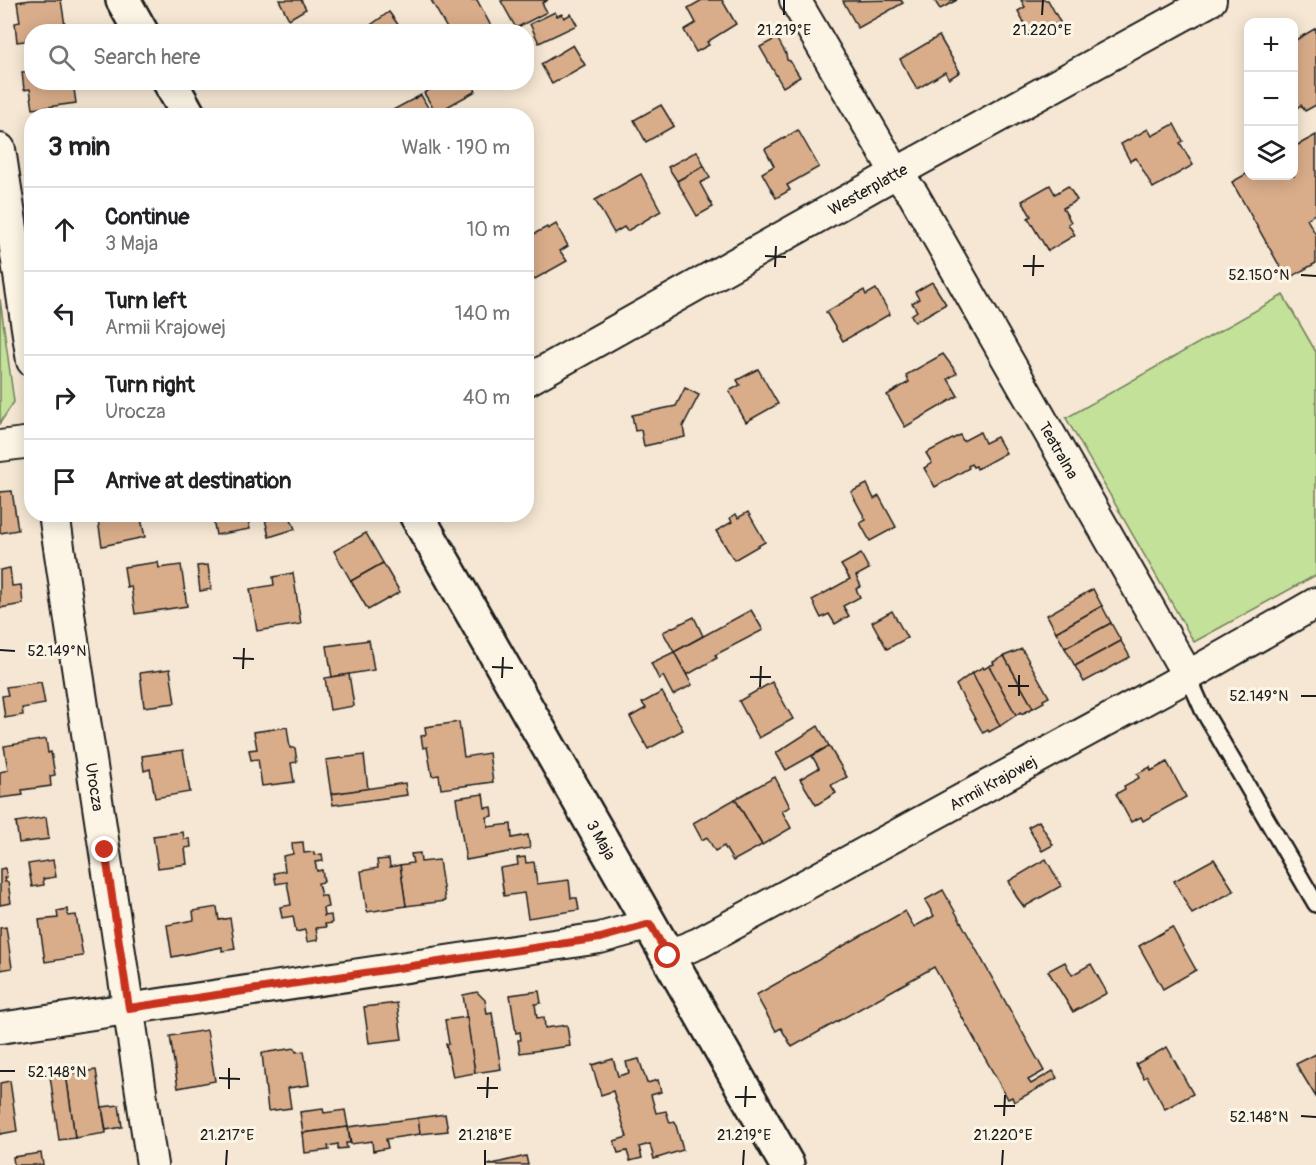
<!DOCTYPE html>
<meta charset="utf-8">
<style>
body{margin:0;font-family:Pangolin,sans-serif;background:#f2f2f2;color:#202124}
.controls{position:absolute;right:18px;top:18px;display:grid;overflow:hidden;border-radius:12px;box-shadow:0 3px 15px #0003}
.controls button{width:54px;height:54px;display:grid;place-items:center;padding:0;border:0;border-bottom:2px solid #e0e0e0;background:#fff;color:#202124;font:30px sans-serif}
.stop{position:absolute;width:18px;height:18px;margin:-14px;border:4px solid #c8321e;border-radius:50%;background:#fff}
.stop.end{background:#c8321e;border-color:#fff;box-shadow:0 2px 6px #0008}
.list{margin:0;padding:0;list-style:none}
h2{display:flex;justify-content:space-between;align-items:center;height:78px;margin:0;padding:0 24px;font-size:26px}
h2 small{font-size:20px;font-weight:400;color:#757577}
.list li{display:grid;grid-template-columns:39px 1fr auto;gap:18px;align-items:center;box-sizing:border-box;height:84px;padding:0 24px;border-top:2px solid #e0e0e0}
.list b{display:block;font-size:22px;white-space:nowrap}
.list p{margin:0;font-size:20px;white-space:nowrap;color:#757577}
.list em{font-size:20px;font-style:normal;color:#757577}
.icon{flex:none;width:33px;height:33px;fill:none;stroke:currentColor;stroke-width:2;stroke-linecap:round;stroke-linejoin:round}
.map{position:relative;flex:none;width:1316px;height:1165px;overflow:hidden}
.search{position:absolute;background:#fff;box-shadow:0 3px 15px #0003;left:24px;top:24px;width:510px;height:66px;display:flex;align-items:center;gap:15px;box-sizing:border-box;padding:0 21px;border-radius:24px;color:#757577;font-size:22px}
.panel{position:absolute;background:#fff;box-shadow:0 3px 15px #0003;left:24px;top:108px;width:510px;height:414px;border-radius:24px}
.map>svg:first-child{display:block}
</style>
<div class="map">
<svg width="1316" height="1165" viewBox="0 0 1316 1165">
<rect width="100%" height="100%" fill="#f5e7d3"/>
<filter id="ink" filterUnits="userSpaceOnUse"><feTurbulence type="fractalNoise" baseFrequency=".0167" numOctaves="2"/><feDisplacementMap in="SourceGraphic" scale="12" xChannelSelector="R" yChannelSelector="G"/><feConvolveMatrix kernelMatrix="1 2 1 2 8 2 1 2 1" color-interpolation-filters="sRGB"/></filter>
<g filter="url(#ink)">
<g fill="#c4e199" stroke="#707e5a" stroke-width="1.5">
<polygon points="1283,295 1316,352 1316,575 1194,642 1066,418"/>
<polygon points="0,299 14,402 0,423"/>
</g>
<g fill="#d9ad8a" stroke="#1c1c1c" stroke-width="1.5">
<polygon points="31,0 61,0 66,32 32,32 32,40 17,42 15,23 20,22 17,2"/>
<polygon points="279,0 301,0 306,9 289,19"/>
<polygon points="431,0 477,0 492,28 488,30 489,32 449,32"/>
<polygon points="504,0 548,0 542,3 547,12 516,28 501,1"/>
<polygon points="702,0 722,0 736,24 707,42 709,45 696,52 684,30 696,23 688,8"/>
<polygon points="901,0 903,3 858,28 843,1"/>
<polygon points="934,0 957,0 940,9"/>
<polygon points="1021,0 1048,0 1060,22 1032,37 1018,11 1025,7"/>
<polygon points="389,12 402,30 400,32 361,32"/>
<polygon points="555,12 557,16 562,14 564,18 571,14 577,25 539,43 530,24"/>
<polygon points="1316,28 1316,105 1305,111 1301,105 1294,110 1294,41"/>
<polygon points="939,36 960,72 949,79 945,72 917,89 900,59"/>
<polygon points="777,38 786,54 787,60 790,61 800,77 783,87 760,47"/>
<polygon points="573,45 585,65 552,84 541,64"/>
<polygon points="32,71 32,82 73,82 76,103 33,109 30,89 24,90 22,72"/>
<polygon points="443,82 471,82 476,91 436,113 424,93"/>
<polygon points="421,95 432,115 393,116 391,111"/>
<polygon points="661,105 674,126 646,142 634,120"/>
<polygon points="1174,124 1183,141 1180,143 1193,165 1153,188 1136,158 1130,161 1121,144 1148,129 1152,136"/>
<polygon points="798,130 819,167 787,185 790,190 776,198 762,173 774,166 765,149"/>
<polygon points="1316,135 1316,213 1307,219 1316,235 1316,263 1287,279 1232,182 1248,173 1248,176 1294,176 1294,147"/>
<polygon points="697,151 704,166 677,181 668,167"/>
<polygon points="704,166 710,178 700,183 713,207 697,216 677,181"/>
<polygon points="641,174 661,211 627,231 624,227 614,233 595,200"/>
<polygon points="1050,185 1055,194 1068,186 1077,200 1063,208 1071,222 1068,224 1075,235 1048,251 1028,218 1031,216 1022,201"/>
<polygon points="556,224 568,246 560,251 567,261 526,284 526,238 547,227 548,229"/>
<polygon points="932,282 946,304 915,322 911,315 917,311 912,303 919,299 915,292"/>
<polygon points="876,289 890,314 843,341 826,312 864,290 866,295"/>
<polygon points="943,354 957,373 948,379 958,396 905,427 887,395 909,382 906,375"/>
<polygon points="758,369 778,404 746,422 729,391 740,385 737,380"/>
<polygon points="685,388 699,395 683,426 685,437 644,446 641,430 635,431 632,415 676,406"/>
<polygon points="980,432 985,443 997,437 1006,453 977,469 976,466 973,467 971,464 968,466 969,468 935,487 924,468 932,463 926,453 960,435 963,441"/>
<polygon points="867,484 874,499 879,496 896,527 870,541 860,523 866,520 851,492"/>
<polygon points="12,491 18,530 0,533 0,492"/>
<polygon points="748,512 765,542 734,560 716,531 732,522 730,518 736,514 738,518"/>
<polygon points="97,514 140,514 145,537 102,546"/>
<polygon points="212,514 247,514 250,529 216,535"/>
<polygon points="264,514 289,514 295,529 269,537"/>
<polygon points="366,533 383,563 351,581 334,551"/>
<polygon points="861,554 869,569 856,576 861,586 856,589 860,597 843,606 849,616 835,624 829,614 821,618 812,600 850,579 841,565"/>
<polygon points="158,562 159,568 181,565 187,606 135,614 131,586 127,587 124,567"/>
<polygon points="383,563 400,592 368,610 351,581"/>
<polygon points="208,565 211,589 200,591 197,566"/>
<polygon points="10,568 12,586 21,585 23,604 0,608 0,570"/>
<polygon points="293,573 301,624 257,631 250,589 274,585 273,577"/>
<polygon points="1093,589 1102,606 1056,632 1047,615"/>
<polygon points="1102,606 1111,623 1065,648 1056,632"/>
<polygon points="751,610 763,630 715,655 717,658 687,675 674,652"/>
<polygon points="892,611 907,638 887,649 872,622"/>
<polygon points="694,617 703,636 674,652 663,632"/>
<polygon points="1111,623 1121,641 1075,666 1065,648"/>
<polygon points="369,640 374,670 332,677 327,646"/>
<polygon points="1121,641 1130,657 1084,682 1075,666"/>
<polygon points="1022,649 1049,697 1043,700 1044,702 1033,708 1004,656"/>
<polygon points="674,652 692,685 673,695 663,676 659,679 651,663"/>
<polygon points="1004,656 1033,708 1022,714 1021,712 1016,715 989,666 994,664 993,662"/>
<polygon points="989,666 1016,715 1000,726 972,673 983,667 984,669"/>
<polygon points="170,669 175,703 144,707 140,673"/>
<polygon points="972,673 1000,726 989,732 988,730 983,733 956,685"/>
<polygon points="349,674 354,706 330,710 325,678"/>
<polygon points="41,682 45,704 22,708 23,715 5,718 2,696 8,695 6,687"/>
<polygon points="772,682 793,719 759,738 739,701"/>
<polygon points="662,692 683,730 648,749 630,717 646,708 642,703"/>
<polygon points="459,722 464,757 489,753 493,782 441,789 439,775 432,776 427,747 423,748 421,736 426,735 425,727"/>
<polygon points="818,726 829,746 786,770 776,753"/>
<polygon points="287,727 290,748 295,748 297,762 291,763 294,782 262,786 258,759 251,760 249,750 257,749 254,732"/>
<polygon points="46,739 48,753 51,752 55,775 50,776 51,786 22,790 23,795 0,798 0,772 8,770 4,746"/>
<polygon points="829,746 847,777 831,785 836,793 816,805 800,779 819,768 812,756"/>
<polygon points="183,750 190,792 155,798 150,769 144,771 142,756"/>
<polygon points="364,755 368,789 331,794 326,760"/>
<polygon points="1167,762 1186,797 1143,821 1141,817 1131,822 1116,794 1125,789 1124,786 1139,778 1137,774 1150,767 1151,771"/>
<polygon points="775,777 790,807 782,811 791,828 762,845 735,799"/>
<polygon points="405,783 407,795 333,805 331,794"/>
<polygon points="483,794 485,808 492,807 493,816 487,817 488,827 511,824 512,838 528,835 530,848 466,860 456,798"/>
<polygon points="735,799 762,845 733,861 724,846 715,851 707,837 702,840 693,823"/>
<polygon points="46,817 49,839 19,843 16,822"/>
<polygon points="1039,821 1053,845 1042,851 1028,827"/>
<polygon points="183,832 184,839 190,839 191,847 185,848 187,864 158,868 153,836"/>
<polygon points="303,842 304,853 314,852 314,855 322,854 323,861 315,862 317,871 322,870 324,882 318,883 321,896 326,896 328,907 323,908 324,916 331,915 332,923 325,924 326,927 316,928 318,940 307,942 305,930 296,932 293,916 282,918 280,907 291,905 287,882 276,884 274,873 285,871 283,856 293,854 292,843"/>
<polygon points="420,853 421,862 439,860 445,901 406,906 400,865 413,863 411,854"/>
<polygon points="525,857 526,863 534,862 537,884 569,880 571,898 577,898 579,910 528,918 524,893 504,896 500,868 518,865 517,858"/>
<polygon points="389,859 390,867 400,865 406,906 367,912 361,871 378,868 377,860"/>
<polygon points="1046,859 1061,886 1024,907 1016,896 1009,881"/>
<polygon points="1214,859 1234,891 1192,914 1174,881"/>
<polygon points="53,860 56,877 43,879 44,885 32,887 28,864"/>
<polygon points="5,868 7,877 4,878 5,882 8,882 11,903 0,905 0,869"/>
<polygon points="943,890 1044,1071 1028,1080 1031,1084 1053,1071 1057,1078 1014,1102 1012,1097 1008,1099 934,967 792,1047 781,1028 776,1031 756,995 905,911 914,927 934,916 925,900"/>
<polygon points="217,907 219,920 230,918 235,949 222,951 222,947 172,957 167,925 194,920 193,911"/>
<polygon points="67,909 68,916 76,915 83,956 45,962 39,920 58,918 57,911"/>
<polygon points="6,927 12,968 0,970 0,928"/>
<polygon points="1172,927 1196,970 1163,989 1139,946"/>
<polygon points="1065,962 1072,975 1091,964 1107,993 1073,1012 1048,971"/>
<polygon points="539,991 541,1003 535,1004 537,1018 544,1017 545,1028 567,1025 570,1046 520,1053 518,1040 521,1040 520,1032 516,1033 510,995"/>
<polygon points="477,992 485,1000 487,1014 492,1013 501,1069 475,1073 463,995"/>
<polygon points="397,1003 402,1039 369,1043 364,1007"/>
<polygon points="467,1017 475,1073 453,1077 446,1044 449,1044 445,1020"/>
<polygon points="207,1030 215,1081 178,1088 170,1036"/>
<polygon points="1167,1047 1193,1094 1165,1109 1147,1076 1144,1078 1136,1064"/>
<polygon points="295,1048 296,1052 304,1051 309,1085 288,1088 291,1108 268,1111 262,1053"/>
<polygon points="1316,1054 1316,1097 1296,1064"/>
<polygon points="613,1059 618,1076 629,1073 626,1062 639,1059 647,1083 658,1080 661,1092 651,1095 656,1113 666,1111 670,1123 675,1122 683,1150 654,1159 650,1144 639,1147 642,1158 630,1161 627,1151 618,1153 614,1141 627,1137 613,1091 601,1095 592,1065"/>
<polygon points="96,1070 106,1133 75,1138 66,1074"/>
<polygon points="66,1074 75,1138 59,1140 50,1076"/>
<polygon points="10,1081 17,1131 0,1134 0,1083"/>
<polygon points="119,1105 122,1127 106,1130 102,1107"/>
<polygon points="323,1109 324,1113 345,1110 348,1127 303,1133 300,1112"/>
<polygon points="445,1114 448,1131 420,1134 418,1118"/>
<polygon points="418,1118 420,1134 386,1139 388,1148 373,1151 372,1141 351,1144 348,1127"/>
<polygon points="348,1127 350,1143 346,1143 347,1148 338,1149 338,1144 328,1146 329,1150 305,1153 303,1133"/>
<polygon points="41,1153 43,1165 14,1165 13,1157"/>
<polygon points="526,1156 528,1165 488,1165"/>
</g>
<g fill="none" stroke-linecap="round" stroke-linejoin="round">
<g stroke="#1c1c1c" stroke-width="20">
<polyline id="service" points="1188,676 1203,710 1316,904"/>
</g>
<g stroke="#1c1c1c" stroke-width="34">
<g id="minor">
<path id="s1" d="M 795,0 L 896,173 L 913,194 L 1188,676"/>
<polyline points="0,149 32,361"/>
<path id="s2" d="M 526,381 L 896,173 L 1211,0"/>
<polyline points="0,446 32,442"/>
<path id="s3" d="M 54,514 L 152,1165"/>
<path id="s4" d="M 667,956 L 699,943 L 1188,676 L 1316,603"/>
<polyline points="0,1028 600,938 650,924"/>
</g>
</g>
<g stroke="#1c1c1c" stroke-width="38">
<g id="tertiary">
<polyline points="123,0 141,32"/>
<polyline points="170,82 189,116"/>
<path id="s5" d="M 416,514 L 787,1165"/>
</g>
</g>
<use href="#service" stroke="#fcf5e5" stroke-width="15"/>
<use href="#minor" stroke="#fcf5e5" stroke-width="30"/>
<use href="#tertiary" stroke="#fcf5e5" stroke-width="33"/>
</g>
</g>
<g fill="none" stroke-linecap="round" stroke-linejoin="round" filter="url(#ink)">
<polyline stroke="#c8321e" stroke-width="8" points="105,850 129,1008 600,938 650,924 668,956"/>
</g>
<path fill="none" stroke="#1c1c1c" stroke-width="2" d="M 784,15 L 784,0M 1042,15 L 1043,0M 765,256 L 786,257M 1023,266 L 1044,266M 775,267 L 776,246M 1301,275 L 1316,276M 1033,276 L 1034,255M 0,650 L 15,651M 233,658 L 254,659M 492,667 L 513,668M 243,669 L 244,648M 750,677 L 771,677M 502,678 L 503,657M 1008,686 L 1029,686M 760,687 L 761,666M 1019,696 L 1019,675M 1301,696 L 1316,696M 0,1071 L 15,1071M 219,1078 L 240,1079M 477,1088 L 498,1088M 229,1089 L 229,1068M 735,1097 L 756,1097M 487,1098 L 488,1077M 994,1106 L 1015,1106M 745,1107 L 746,1086M 1004,1116 L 1005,1095M 1301,1116 L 1316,1117M 226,1165 L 227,1150M 485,1165 L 485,1150M 743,1165 L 744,1150M 1002,1165 L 1003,1150"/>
<g text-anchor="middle" stroke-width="6" stroke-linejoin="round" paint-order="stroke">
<g font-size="16" fill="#1c1c1c" stroke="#fcf5e5">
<text dy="6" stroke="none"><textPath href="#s2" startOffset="392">Westerplatte</textPath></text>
<text dy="6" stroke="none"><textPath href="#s1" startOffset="522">Teatralna</textPath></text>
<text dy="6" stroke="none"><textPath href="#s4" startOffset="369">Armii Krajowej</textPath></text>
<text dy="6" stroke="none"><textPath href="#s3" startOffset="276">Urocza</textPath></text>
<text dy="6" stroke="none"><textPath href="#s5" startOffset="375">3 Maja</textPath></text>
</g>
</g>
<g font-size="15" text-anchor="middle" fill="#1c1c1c" stroke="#fcf5e5" stroke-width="6" stroke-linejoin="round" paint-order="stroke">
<text x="784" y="35">21.219°E</text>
<text x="1042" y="35">21.220°E</text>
<text x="1259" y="280">52.150°N</text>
<text x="57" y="656">52.149°N</text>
<text x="1259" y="701">52.149°N</text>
<text x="57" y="1077">52.148°N</text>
<text x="1259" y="1122">52.148°N</text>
<text x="227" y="1140">21.217°E</text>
<text x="485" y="1140">21.218°E</text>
<text x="744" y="1140">21.219°E</text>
<text x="1003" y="1140">21.220°E</text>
</g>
</svg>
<div class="controls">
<button>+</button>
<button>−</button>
<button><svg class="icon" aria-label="layers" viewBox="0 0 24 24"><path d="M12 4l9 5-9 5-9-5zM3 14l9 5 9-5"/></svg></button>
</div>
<div class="stop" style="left:668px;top:956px"></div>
<div class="stop end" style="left:105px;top:850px"></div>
<div class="search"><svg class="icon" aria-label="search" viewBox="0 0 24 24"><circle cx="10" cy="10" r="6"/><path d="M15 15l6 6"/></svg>Search here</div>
<section class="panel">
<h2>3 min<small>Walk · 190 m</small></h2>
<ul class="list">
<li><svg class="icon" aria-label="ahead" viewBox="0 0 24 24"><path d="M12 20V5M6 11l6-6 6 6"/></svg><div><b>Continue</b><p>3 Maja</p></div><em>10 m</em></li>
<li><svg class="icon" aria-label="left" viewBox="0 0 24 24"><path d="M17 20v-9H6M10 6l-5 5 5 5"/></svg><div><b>Turn left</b><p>Armii Krajowej</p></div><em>140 m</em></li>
<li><svg class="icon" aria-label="right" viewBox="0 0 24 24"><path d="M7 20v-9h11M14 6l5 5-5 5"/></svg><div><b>Turn right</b><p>Urocza</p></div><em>40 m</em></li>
<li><svg class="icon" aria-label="arrive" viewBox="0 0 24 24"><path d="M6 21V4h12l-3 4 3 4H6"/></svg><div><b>Arrive at destination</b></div></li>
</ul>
</section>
</div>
